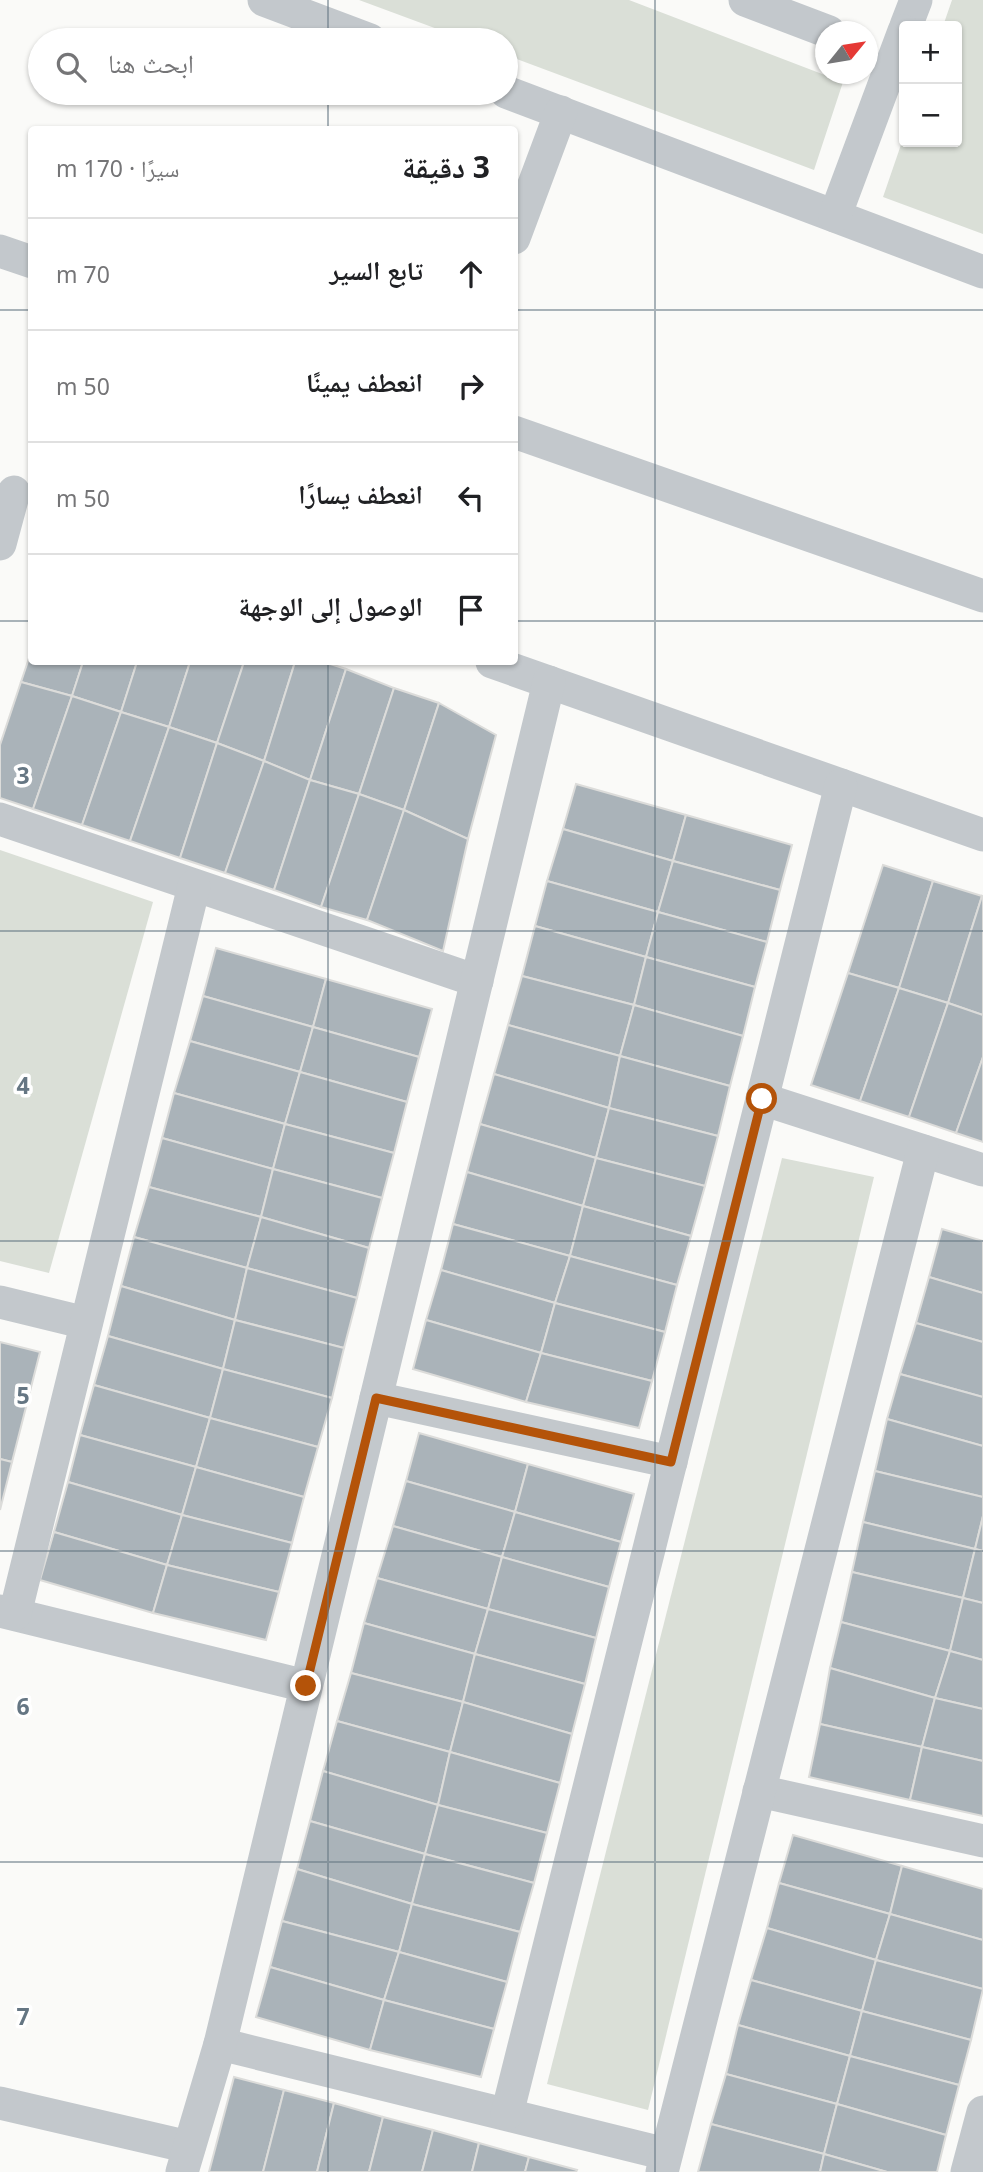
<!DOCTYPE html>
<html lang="ar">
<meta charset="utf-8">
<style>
body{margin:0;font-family:"Noto Sans","Noto Naskh Arabic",sans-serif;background:#f2f2f2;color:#202124;direction:rtl}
.controls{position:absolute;right:21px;top:21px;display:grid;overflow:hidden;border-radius:7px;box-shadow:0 2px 5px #0004}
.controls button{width:63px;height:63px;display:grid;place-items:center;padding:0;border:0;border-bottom:2px solid #e0e0e0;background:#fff;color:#202124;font:35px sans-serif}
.compass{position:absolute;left:815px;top:21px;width:63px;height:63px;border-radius:50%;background:#fff;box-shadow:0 2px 5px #0004;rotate:60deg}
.stop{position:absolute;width:21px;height:21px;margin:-16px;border:5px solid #b45309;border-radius:50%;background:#fff}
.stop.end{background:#b45309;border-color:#fff;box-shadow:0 2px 7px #0008}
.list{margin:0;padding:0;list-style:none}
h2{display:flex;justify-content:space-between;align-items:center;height:91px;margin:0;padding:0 28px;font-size:30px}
h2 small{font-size:23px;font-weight:400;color:#757577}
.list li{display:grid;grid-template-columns:46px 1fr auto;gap:21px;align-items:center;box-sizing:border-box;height:112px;padding:0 28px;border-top:2px solid #e0e0e0}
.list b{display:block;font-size:26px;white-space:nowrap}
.list em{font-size:23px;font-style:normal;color:#757577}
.icon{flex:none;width:38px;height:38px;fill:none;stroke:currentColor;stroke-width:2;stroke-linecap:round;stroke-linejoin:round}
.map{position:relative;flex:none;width:983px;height:2172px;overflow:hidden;direction:ltr}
.search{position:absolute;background:#fff;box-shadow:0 2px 5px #0004;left:28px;top:28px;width:490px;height:77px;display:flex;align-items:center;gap:18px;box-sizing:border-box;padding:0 24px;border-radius:38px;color:#757577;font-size:26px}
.panel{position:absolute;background:#fff;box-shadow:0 2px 5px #0004;left:28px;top:126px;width:490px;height:539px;border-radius:7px;direction:rtl}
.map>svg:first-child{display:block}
</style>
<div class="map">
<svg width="983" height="2172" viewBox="0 0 983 2172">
<rect width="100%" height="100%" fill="#fafaf8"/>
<g fill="#dadfd7">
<polygon points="359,0 629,0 843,82 814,170 506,55 506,40 467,40"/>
<polygon points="952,0 983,0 983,234 883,197 904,136 904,142 957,142 957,26 943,26"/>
<polygon points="0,850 153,902 49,1273 0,1261"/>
<polygon points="782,1158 874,1177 648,2110 547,2084"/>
</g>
<g fill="#aab3b9" stroke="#dcdcda" stroke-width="2">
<polygon points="32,649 32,662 83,662 72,696 21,682"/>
<polygon points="83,662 137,662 121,712 72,696"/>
<polygon points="137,662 190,662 169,727 121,712"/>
<polygon points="190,662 244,662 217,743 169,727"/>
<polygon points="244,662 295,662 264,761 217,743"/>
<polygon points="295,662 324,662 346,669 310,780 264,761"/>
<polygon points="346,669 394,688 359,794 310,780"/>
<polygon points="21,682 72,696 33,809 0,798 0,745"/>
<polygon points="394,688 439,703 404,810 359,794"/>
<polygon points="72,696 121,712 82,825 33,809"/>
<polygon points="439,703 496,735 468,839 404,810"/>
<polygon points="121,712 169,727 130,841 82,825"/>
<polygon points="169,727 217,743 180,858 130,841"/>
<polygon points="217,743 264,761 225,873 180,858"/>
<polygon points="264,761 310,780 274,890 225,873"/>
<polygon points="310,780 359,794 321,907 274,890"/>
<polygon points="576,784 686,815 673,861 563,829"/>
<polygon points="359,794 404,810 367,920 321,907"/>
<polygon points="404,810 468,839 443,951 367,920"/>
<polygon points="686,815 792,845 780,890 673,861"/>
<polygon points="563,829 673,861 658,912 547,881"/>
<polygon points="673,861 780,890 767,942 658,912"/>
<polygon points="883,865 933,881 899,988 848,973"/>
<polygon points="547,881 658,912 646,957 535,926"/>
<polygon points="933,881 982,896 948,1003 899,988"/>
<polygon points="982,896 983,897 983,1015 948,1003"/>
<polygon points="658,912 767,942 755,987 646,957"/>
<polygon points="535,926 646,957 634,1005 522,976"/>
<polygon points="216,948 326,979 313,1027 203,996"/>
<polygon points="646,957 755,987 743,1036 634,1005"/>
<polygon points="848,973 899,988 860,1101 811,1085"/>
<polygon points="522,976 634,1005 620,1056 508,1025"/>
<polygon points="326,979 432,1009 419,1057 313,1027"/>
<polygon points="899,988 948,1003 909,1117 860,1101"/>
<polygon points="203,996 313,1027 300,1072 190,1041"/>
<polygon points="948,1003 983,1015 983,1057 956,1133 909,1117"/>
<polygon points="634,1005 743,1036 730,1086 620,1056"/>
<polygon points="508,1025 620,1056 609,1108 494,1074"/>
<polygon points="313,1027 419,1057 407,1102 300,1072"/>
<polygon points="190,1041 300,1072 285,1124 174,1093"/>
<polygon points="620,1056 730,1086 718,1136 609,1108"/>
<polygon points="983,1057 983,1142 956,1133"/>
<polygon points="300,1072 407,1102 394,1153 285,1124"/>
<polygon points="494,1074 609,1108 596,1158 480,1124"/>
<polygon points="174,1093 285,1124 273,1169 162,1138"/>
<polygon points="609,1108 718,1136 705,1186 596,1158"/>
<polygon points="285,1124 394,1153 382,1198 273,1169"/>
<polygon points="480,1124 596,1158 583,1206 467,1172"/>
<polygon points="162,1138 273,1169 261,1217 149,1187"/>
<polygon points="596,1158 705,1186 691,1236 583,1206"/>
<polygon points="273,1169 382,1198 369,1248 261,1217"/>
<polygon points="467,1172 583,1206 570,1256 453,1224"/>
<polygon points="149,1187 261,1217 247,1268 134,1237"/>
<polygon points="583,1206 691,1236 677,1285 570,1256"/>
<polygon points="261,1217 369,1248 357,1298 247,1268"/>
<polygon points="453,1224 570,1256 555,1303 441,1270"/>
<polygon points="942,1229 983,1241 983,1293 929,1277"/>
<polygon points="134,1237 247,1268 235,1320 121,1286"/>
<polygon points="570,1256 677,1285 665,1332 555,1303"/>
<polygon points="247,1268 357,1298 344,1348 235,1320"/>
<polygon points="441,1270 555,1303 541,1353 426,1320"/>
<polygon points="929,1277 983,1293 983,1342 916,1323"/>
<polygon points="121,1286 235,1320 223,1369 108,1336"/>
<polygon points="555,1303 665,1332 652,1381 541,1353"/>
<polygon points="235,1320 344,1348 332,1398 223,1369"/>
<polygon points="426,1320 541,1353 526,1402 413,1369"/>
<polygon points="916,1323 983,1342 983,1397 900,1374"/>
<polygon points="108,1336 223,1369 210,1418 94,1385"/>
<polygon points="0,1342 40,1352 12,1462 0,1459"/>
<polygon points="541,1353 652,1381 639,1428 526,1402"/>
<polygon points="223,1369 332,1398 318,1447 210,1418"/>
<polygon points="900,1374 983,1397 983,1446 887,1419"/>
<polygon points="94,1385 210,1418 196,1467 80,1435"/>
<polygon points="210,1418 318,1447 304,1497 196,1467"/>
<polygon points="887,1419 983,1446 983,1497 875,1471"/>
<polygon points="419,1433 528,1464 515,1512 406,1481"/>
<polygon points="80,1435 196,1467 182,1515 68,1482"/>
<polygon points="0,1459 12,1462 0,1510"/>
<polygon points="528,1464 634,1494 621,1542 515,1512"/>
<polygon points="196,1467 304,1497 292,1543 182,1515"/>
<polygon points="875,1471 983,1497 983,1516 975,1549 863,1522"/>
<polygon points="406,1481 515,1512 502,1557 393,1526"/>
<polygon points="68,1482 182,1515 167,1565 54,1532"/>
<polygon points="515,1512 621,1542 609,1587 502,1557"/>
<polygon points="182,1515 292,1543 279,1592 167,1565"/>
<polygon points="983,1516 983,1551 975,1549"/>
<polygon points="863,1522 975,1549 963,1598 852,1572"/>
<polygon points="393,1526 502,1557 488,1609 377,1578"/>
<polygon points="54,1532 167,1565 153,1613 40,1580"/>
<polygon points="975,1549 983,1551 983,1603 963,1598"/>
<polygon points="502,1557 609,1587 596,1638 488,1609"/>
<polygon points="167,1565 279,1592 266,1640 153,1613"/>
<polygon points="852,1572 963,1598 950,1651 841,1622"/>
<polygon points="377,1578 488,1609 475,1654 364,1623"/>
<polygon points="963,1598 983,1603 983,1660 950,1651"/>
<polygon points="488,1609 596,1638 585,1684 475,1654"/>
<polygon points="841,1622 950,1651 935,1698 830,1668"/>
<polygon points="364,1623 475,1654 463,1702 351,1673"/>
<polygon points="950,1651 983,1660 983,1709 935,1698"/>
<polygon points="475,1654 585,1684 572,1734 463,1702"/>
<polygon points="830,1668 935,1698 922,1747 820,1724"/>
<polygon points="351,1673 463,1702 450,1752 337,1721"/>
<polygon points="935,1698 983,1709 983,1761 922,1747"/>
<polygon points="463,1702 572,1734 560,1783 450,1752"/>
<polygon points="337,1721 450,1752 438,1805 323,1771"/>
<polygon points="820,1724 922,1747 910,1800 809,1777"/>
<polygon points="922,1747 983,1761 983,1816 910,1800"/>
<polygon points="450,1752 560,1783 547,1833 438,1805"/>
<polygon points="323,1771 438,1805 425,1854 310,1821"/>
<polygon points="438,1805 547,1833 534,1883 425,1854"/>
<polygon points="310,1821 425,1854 412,1904 297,1869"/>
<polygon points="793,1835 902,1866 890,1914 779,1883"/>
<polygon points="425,1854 534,1883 520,1932 412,1904"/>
<polygon points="902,1866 983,1889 983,1940 890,1914"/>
<polygon points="297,1869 412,1904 399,1952 282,1921"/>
<polygon points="779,1883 890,1914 876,1960 767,1928"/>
<polygon points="412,1904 520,1932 507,1982 399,1952"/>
<polygon points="890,1914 983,1940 983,1989 876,1960"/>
<polygon points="282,1921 399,1952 384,2000 270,1967"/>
<polygon points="767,1928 876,1960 862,2011 751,1980"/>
<polygon points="399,1952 507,1982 494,2029 384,2000"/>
<polygon points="876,1960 983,1989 971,2040 862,2011"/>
<polygon points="270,1967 384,2000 370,2050 256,2017"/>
<polygon points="751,1980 862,2011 850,2056 738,2025"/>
<polygon points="384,2000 494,2029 481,2077 370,2050"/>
<polygon points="862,2011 971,2040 959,2085 850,2056"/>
<polygon points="738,2025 850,2056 837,2104 726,2074"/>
<polygon points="850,2056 959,2085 946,2135 837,2104"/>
<polygon points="726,2074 837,2104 824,2154 711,2124"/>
<polygon points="234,2077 284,2090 263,2172 209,2172"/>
<polygon points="284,2090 334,2103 317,2172 263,2172"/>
<polygon points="334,2103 383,2117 369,2172 317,2172"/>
<polygon points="837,2104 946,2135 937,2172 887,2172 824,2154"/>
<polygon points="383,2117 433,2130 422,2172 369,2172"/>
<polygon points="711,2124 824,2154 820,2172 698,2172"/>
<polygon points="433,2130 479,2143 472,2172 422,2172"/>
<polygon points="479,2143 529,2157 525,2172 472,2172"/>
<polygon points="824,2154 887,2172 820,2172"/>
<polygon points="529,2157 577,2170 576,2172 525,2172"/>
</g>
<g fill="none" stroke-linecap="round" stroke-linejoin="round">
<g stroke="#c3c8cc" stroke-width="33">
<polyline points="264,0 370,40"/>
<polyline points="745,0 829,32"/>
<polyline points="906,26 916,0"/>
<polyline points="506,92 983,272"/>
<polyline points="835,216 904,31"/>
<polyline points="514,238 561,112"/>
<polyline points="0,251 32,262"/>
<polyline points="514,432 983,596"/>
<polyline points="0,544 14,492"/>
<polyline points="492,662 983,835"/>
<polyline points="0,819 477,981"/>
<polyline points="762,1099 983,1170"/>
<polyline points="0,1302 86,1323"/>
<polyline points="376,1398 671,1462"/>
<polyline points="0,1611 306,1686"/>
<polyline points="15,1614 194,886"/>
<polyline points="759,1791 983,1841"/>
<polyline points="220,2044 666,2154"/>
<polyline points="0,2103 189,2147"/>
<polyline points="507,2114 841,785"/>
<polyline points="182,2172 220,2044 549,682"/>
<polyline points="662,2172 923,1151"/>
<polyline points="967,2172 983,2112"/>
</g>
</g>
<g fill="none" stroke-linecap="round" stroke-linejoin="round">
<polyline stroke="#b45309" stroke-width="9" points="306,1686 376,1398 671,1462 762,1099"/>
</g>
<path fill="none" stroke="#657683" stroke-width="2" stroke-opacity="0.55" d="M 328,0 L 328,40M 655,0 L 655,2172M 328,93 L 328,130M 0,310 L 32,310M 514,310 L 983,310M 0,621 L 32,621M 514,621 L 983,621M 328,662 L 328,2172M 0,931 L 983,931M 0,1241 L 983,1241M 0,1551 L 983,1551M 0,1862 L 983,1862"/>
<g font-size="23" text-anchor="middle" font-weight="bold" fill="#657683" stroke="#fff" stroke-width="7" stroke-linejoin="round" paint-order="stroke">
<text x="23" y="784">3</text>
<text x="23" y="1094">4</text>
<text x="23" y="1404">5</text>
<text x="23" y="1715">6</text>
<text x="23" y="2025">7</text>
</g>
</svg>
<div class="controls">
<button>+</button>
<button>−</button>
</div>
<svg class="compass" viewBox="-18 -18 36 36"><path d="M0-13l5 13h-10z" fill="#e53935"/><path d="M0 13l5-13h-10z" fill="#757577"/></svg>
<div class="stop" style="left:762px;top:1099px"></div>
<div class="stop end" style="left:306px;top:1686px"></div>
<div class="search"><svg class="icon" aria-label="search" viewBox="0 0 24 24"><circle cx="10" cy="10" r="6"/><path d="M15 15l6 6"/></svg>ابحث هنا</div>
<section class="panel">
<h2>3 دقيقة<small>سيرًا · 170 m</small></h2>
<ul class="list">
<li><svg class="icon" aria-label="ahead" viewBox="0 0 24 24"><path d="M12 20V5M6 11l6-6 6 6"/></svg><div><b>تابع السير</b></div><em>70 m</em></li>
<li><svg class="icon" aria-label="right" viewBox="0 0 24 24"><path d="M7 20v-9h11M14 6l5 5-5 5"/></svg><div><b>انعطف يمينًا</b></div><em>50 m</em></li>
<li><svg class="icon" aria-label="left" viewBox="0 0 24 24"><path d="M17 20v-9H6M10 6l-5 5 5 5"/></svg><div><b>انعطف يسارًا</b></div><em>50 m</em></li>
<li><svg class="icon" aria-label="arrive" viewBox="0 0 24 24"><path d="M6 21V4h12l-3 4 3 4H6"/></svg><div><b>الوصول إلى الوجهة</b></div></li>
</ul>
</section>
</div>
